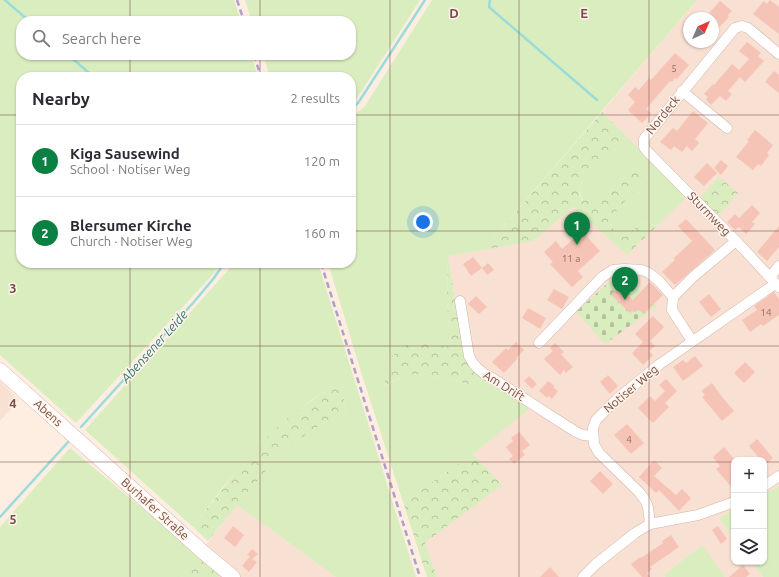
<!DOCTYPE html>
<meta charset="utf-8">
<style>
body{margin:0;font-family:Ubuntu,sans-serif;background:#f7f7f7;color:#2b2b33}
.controls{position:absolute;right:12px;bottom:12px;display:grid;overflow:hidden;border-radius:8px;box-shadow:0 1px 3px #0004}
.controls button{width:36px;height:36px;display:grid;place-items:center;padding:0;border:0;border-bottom:1px solid #e1e1e2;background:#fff;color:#2b2b33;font:20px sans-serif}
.compass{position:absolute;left:683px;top:12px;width:36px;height:36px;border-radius:50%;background:#fff;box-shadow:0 1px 3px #0004;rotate:44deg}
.you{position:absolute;left:423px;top:222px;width:14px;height:14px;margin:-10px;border:3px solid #fff;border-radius:50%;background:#1a73e8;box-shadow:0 0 0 6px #1a73e833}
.badge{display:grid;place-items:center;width:26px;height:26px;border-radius:50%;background:#0b8043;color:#fff;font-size:13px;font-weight:700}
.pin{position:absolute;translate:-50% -33px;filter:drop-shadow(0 1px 2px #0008)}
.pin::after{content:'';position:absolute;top:21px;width:14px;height:12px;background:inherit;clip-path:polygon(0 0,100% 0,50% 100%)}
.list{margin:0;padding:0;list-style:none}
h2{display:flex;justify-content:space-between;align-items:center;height:52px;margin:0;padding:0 16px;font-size:17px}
h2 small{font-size:13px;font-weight:400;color:#7c7c81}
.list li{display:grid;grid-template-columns:26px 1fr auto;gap:12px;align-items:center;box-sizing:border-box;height:72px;padding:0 16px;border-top:1px solid #e1e1e2}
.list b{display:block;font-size:15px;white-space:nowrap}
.list p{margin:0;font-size:13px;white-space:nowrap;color:#7c7c81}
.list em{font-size:13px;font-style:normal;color:#7c7c81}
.icon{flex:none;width:22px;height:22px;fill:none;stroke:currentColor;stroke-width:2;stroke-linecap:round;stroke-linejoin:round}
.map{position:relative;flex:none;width:779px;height:577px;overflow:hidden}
.search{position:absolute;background:#fff;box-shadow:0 1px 3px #0004;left:16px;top:16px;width:340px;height:44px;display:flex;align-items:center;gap:10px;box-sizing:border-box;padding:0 14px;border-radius:16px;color:#7c7c81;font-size:15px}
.panel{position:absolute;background:#fff;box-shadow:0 1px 3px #0004;left:16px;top:72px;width:340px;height:196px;border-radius:16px}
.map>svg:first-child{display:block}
</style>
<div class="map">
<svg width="779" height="577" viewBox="0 0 779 577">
<defs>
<pattern id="forest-crowns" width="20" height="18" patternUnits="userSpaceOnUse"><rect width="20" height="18" fill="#daedbf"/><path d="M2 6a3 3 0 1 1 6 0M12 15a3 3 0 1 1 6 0" fill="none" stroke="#b6c29d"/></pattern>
<pattern id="cemetery-stones" width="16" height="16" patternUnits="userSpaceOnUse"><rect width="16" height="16" fill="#daedbf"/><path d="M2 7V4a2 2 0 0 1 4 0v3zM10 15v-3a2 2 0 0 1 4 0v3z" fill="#b6c29d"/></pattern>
</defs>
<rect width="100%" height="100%" fill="#feeee2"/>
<g fill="#f8e0d3" fill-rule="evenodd">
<path d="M 697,0 L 779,0 L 779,486 L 764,494 L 764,460 L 734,460 L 734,510 L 719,518 L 734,538 L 734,562 L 752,562 L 763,577 L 725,577 L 702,545 L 664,575 L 665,577 L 437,577 L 425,543 L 501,485 L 473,454 L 528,409 L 483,378 L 469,367 L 464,354 L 448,256 L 534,241 L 573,207 L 627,255 L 686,198 L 602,112 ZM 689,18 L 713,18 L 713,42 L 689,42 Z"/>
<polygon points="0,381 19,400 0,421"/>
<polygon points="237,505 336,577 218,577 219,573 198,555"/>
</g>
<g fill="#daedbf">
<polygon points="0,0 234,0 241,21 21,21 21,55 251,55 258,77 21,77 21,263 221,263 214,273 76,423 0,355"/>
<polygon points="245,0 420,0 356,100 351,104 351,77 270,77 263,55 351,55 351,21 252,21"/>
<polygon points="432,0 697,0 483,250 448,256 447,300 450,347 400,351 391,357 385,386 406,374 428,375 473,385 483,378 529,409 473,454 403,502 362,375 328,263 351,263 351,118 365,106"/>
<polygon points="628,138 686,198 657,226 644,221 624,237 616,233 608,220 647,177 635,168 605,195 583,201 578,189 584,179"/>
<path d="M 231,263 L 318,263 L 416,577 L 336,577 L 237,505 C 249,491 260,475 273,462 C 293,440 320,424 347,412 L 339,381 L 310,401 L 282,424 L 226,483 L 193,527 L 85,430 L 230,268 Z"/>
<polygon points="70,448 198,555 181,577 0,577 0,527"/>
<polygon points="779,486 779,577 763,577 752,562 764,562 764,494"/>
<polygon points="734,510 734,538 719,518"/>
<polygon points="702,545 725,577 665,577 664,575"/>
</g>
<g fill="url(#forest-crowns)">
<polygon points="602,112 628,138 584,179 578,189 582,201 605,195 635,168 647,177 608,220 616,233 624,237 644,221 657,226 627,255 573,207 534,241 483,250"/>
<polygon points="719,177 738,193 718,216 700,197"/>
<polygon points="448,256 464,354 469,367 483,378 473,385 428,375 406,374 384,386 391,357 413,340 450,347 447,300"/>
<path d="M 339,381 L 347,412 L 324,423 L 298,440 L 273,462 L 208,541 L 193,527 C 221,491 248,453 282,423 C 300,408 319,395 339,381 Z"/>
<polygon points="473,454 502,485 425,543 437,577 427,577 403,502"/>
<polygon points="198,555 220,574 218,577 181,577"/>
</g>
<polygon fill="url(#cemetery-stones)" points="619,273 622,273 657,306 605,344 576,312"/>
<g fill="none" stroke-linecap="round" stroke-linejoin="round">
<g stroke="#9adcd9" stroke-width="2.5">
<polyline points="5,0 29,21"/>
<polyline points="490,0 489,7 597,100"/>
<polyline points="68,55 94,77"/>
<polyline points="351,109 358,103 425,0"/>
<polyline points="81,427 193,303 214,278 224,263"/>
<polyline points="0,517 69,441"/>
</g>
</g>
<g fill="#f6c4b7">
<polygon points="770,0 779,7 779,34 753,14 764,1 767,4"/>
<polygon points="720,1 732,11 728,15 729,17 717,30 713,26 713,17 709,13"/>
<polygon points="747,42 761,53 758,56 764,61 745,82 740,77 728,91 732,94 726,101 720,96 711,105 706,100 708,97 704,94 713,84 714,85 732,64 739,70 749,59 739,51"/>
<polygon points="675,53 689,65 677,79 675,78 672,82 670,81 646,109 651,113 642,123 628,110 635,102 628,95 635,87 639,90 649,78 651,80"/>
<polygon points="774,71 779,75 779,93 765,82"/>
<polygon points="693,111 708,123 695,139 699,143 692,151 687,146 682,152 674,146 671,150 660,142 673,128 677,131"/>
<polygon points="755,130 773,145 767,153 769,155 761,166 758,164 753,170 736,157 749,141 747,140"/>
<polygon points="721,160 728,166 721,175 714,168"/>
<polygon points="707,163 717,173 704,186 694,177"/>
<polygon points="752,205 760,213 752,222 755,224 746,234 739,227 735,230 727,222 735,214 739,218"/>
<polygon points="686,219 715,250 675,285 662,272 675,260 674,258 692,241 678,226"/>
<polygon points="779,226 779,247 767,261 757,252"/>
<polygon points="582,231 600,251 578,271 583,277 572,287 550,264 553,262 544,252 556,241 562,249"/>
<polygon points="473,257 482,268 471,276 463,264"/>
<polygon points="488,263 494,270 487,275 482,268"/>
<polygon points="650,282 663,295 644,314 639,310 634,312 632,311 630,313 611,295 619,286 633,300"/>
<polygon points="554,289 569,297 562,309 547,300"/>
<polygon points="774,292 779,299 779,315 763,326 761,324 750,332 742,320 757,310 754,306"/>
<polygon points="709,294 721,309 711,317 699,302"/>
<polygon points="476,296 487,307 479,314 468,304"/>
<polygon points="528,308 546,318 540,329 522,318"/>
<polygon points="653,316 664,327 650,341 655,346 649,351 653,355 643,365 632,353 643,342 635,334"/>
<polygon points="516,342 524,350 516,358 517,359 504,373 492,362 506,348 508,350"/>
<polygon points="555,343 564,352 561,354 573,367 566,373 564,370 560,375 544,359 553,351 550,348"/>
<polygon points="695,356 703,366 683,381 673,367 683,360 686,363"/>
<polygon points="745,362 755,372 744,383 734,373"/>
<polygon points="608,375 618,386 610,394 600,382"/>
<polygon points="529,376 537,384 532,389 524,381"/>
<polygon points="666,379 677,391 665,403 669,407 653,423 638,408 650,396 655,401 665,391 659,385"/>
<polygon points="548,381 555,386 553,387 558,391 552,399 548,396 547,398 539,391"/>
<polygon points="712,383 723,398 734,411 722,421 702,397 705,395 701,391"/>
<polygon points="627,424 644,443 631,454 614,435"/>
<polygon points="519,432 530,445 522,451 525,455 514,464 509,459 513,456 506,447 513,441 511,438"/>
<polygon points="757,439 773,458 765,465 764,460 761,460 749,446"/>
<polygon points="724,447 734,459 734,490 716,469 720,466 713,457"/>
<polygon points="654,460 662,468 654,476 676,495 682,489 691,498 679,511 659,490 656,493 639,477"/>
<polygon points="600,471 613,484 603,494 590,481"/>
<polygon points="233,526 244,535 235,547 224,538"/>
<polygon points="718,526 727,539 721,544 712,530"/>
<polygon points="671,535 679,547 650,567 652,569 647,573 650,577 642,577 631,564 640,557 641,558 663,543 662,541"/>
<polygon points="252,549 258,554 252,559 257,562 249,572 242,566 250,556 247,555"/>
<polygon points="743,565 750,574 746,577 729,577"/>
<polygon points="550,567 559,577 540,577"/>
</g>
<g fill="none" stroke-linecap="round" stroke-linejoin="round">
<g stroke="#d2b5aa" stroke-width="11">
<g id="street">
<polyline points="779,54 748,28 742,26 735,28 644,139 644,147 646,150 736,241 779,287"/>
<polyline points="682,91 727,128"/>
<polyline points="770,277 779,266"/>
<path d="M 460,301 L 469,356 C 474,367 481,373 492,378 L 576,432 L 583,435 L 593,436"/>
<polyline points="692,341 672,310 673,297 693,277 736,241"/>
<polyline points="539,343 602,277 613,270 624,269 642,270 649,273 659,281 673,297"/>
<polyline points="764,486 779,476"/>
<polyline points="650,524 648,507 645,500 639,492 599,453 594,444 593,428 596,420 617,399 660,364 775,284"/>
<polyline points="583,577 596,564 635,533 650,524 698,515 734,502"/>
</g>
</g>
<g stroke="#d6b3a7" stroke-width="15">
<polyline id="secondary" points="0,370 203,552 233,577"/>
</g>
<use href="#street" stroke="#fff" stroke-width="10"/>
<use href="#secondary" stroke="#fff" stroke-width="14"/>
<g stroke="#aea0c8" stroke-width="2.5" stroke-dasharray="6 4" stroke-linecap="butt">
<polyline points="237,0 244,21"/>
<polyline points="254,55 261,77"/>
<polyline points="321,263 420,577"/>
</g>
</g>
<path fill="none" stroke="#784e46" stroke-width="1" stroke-opacity="0.55" d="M 130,0 L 130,21M 260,0 L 260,21M 390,0 L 390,577M 519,0 L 519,577M 649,0 L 649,577M 130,55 L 130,77M 260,55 L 260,77M 0,115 L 21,115M 351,115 L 779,115M 0,231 L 21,231M 351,231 L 779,231M 130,263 L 130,577M 260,263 L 260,577M 0,346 L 779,346M 0,462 L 734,462M 764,462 L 779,462"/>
<g text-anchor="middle" stroke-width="3" stroke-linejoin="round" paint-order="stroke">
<g font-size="10" fill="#986c62">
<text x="674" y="72">5</text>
<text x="571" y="262">11 a</text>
<text x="766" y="316">14</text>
<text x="629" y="443">4</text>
</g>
<g font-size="12" fill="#784e46" stroke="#fff3ea">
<text transform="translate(663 115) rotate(-51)" y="4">Nordeck</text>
<text transform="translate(709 214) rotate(46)" y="4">Sturmweg</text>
<text transform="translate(504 386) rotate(32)" y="4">Am Drift</text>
<text transform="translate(631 389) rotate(-40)" y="4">Notiser Weg</text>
<text transform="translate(48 413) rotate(42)" y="4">Abens</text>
<text transform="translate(155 509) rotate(42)" y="4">Burhafer Straße</text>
</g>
<g font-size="13" font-style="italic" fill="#367776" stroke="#fff3ea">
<text transform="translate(154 346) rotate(-48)" y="5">Abensener Leide</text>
</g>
</g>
<g font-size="13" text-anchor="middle" font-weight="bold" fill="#784e46" stroke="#fff3ea" stroke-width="3" stroke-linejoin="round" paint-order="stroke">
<text x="454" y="18">D</text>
<text x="584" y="18">E</text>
<text x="13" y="293">3</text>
<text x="13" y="408">4</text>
<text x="13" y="524">5</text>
</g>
</svg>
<div class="controls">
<button>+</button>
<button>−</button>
<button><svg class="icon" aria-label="layers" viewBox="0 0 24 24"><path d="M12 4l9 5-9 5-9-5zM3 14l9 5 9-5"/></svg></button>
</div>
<svg class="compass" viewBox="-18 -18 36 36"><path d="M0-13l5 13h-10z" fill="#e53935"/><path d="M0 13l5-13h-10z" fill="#7c7c81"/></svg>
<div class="you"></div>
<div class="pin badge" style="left:577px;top:245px">1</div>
<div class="pin badge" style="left:625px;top:300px">2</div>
<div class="search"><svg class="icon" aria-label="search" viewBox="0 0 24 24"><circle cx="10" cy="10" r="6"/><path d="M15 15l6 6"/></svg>Search here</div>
<section class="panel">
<h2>Nearby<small>2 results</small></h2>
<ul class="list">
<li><span class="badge">1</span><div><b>Kiga Sausewind</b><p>School · Notiser Weg</p></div><em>120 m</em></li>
<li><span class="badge">2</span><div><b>Blersumer Kirche</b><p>Church · Notiser Weg</p></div><em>160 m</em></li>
</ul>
</section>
</div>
